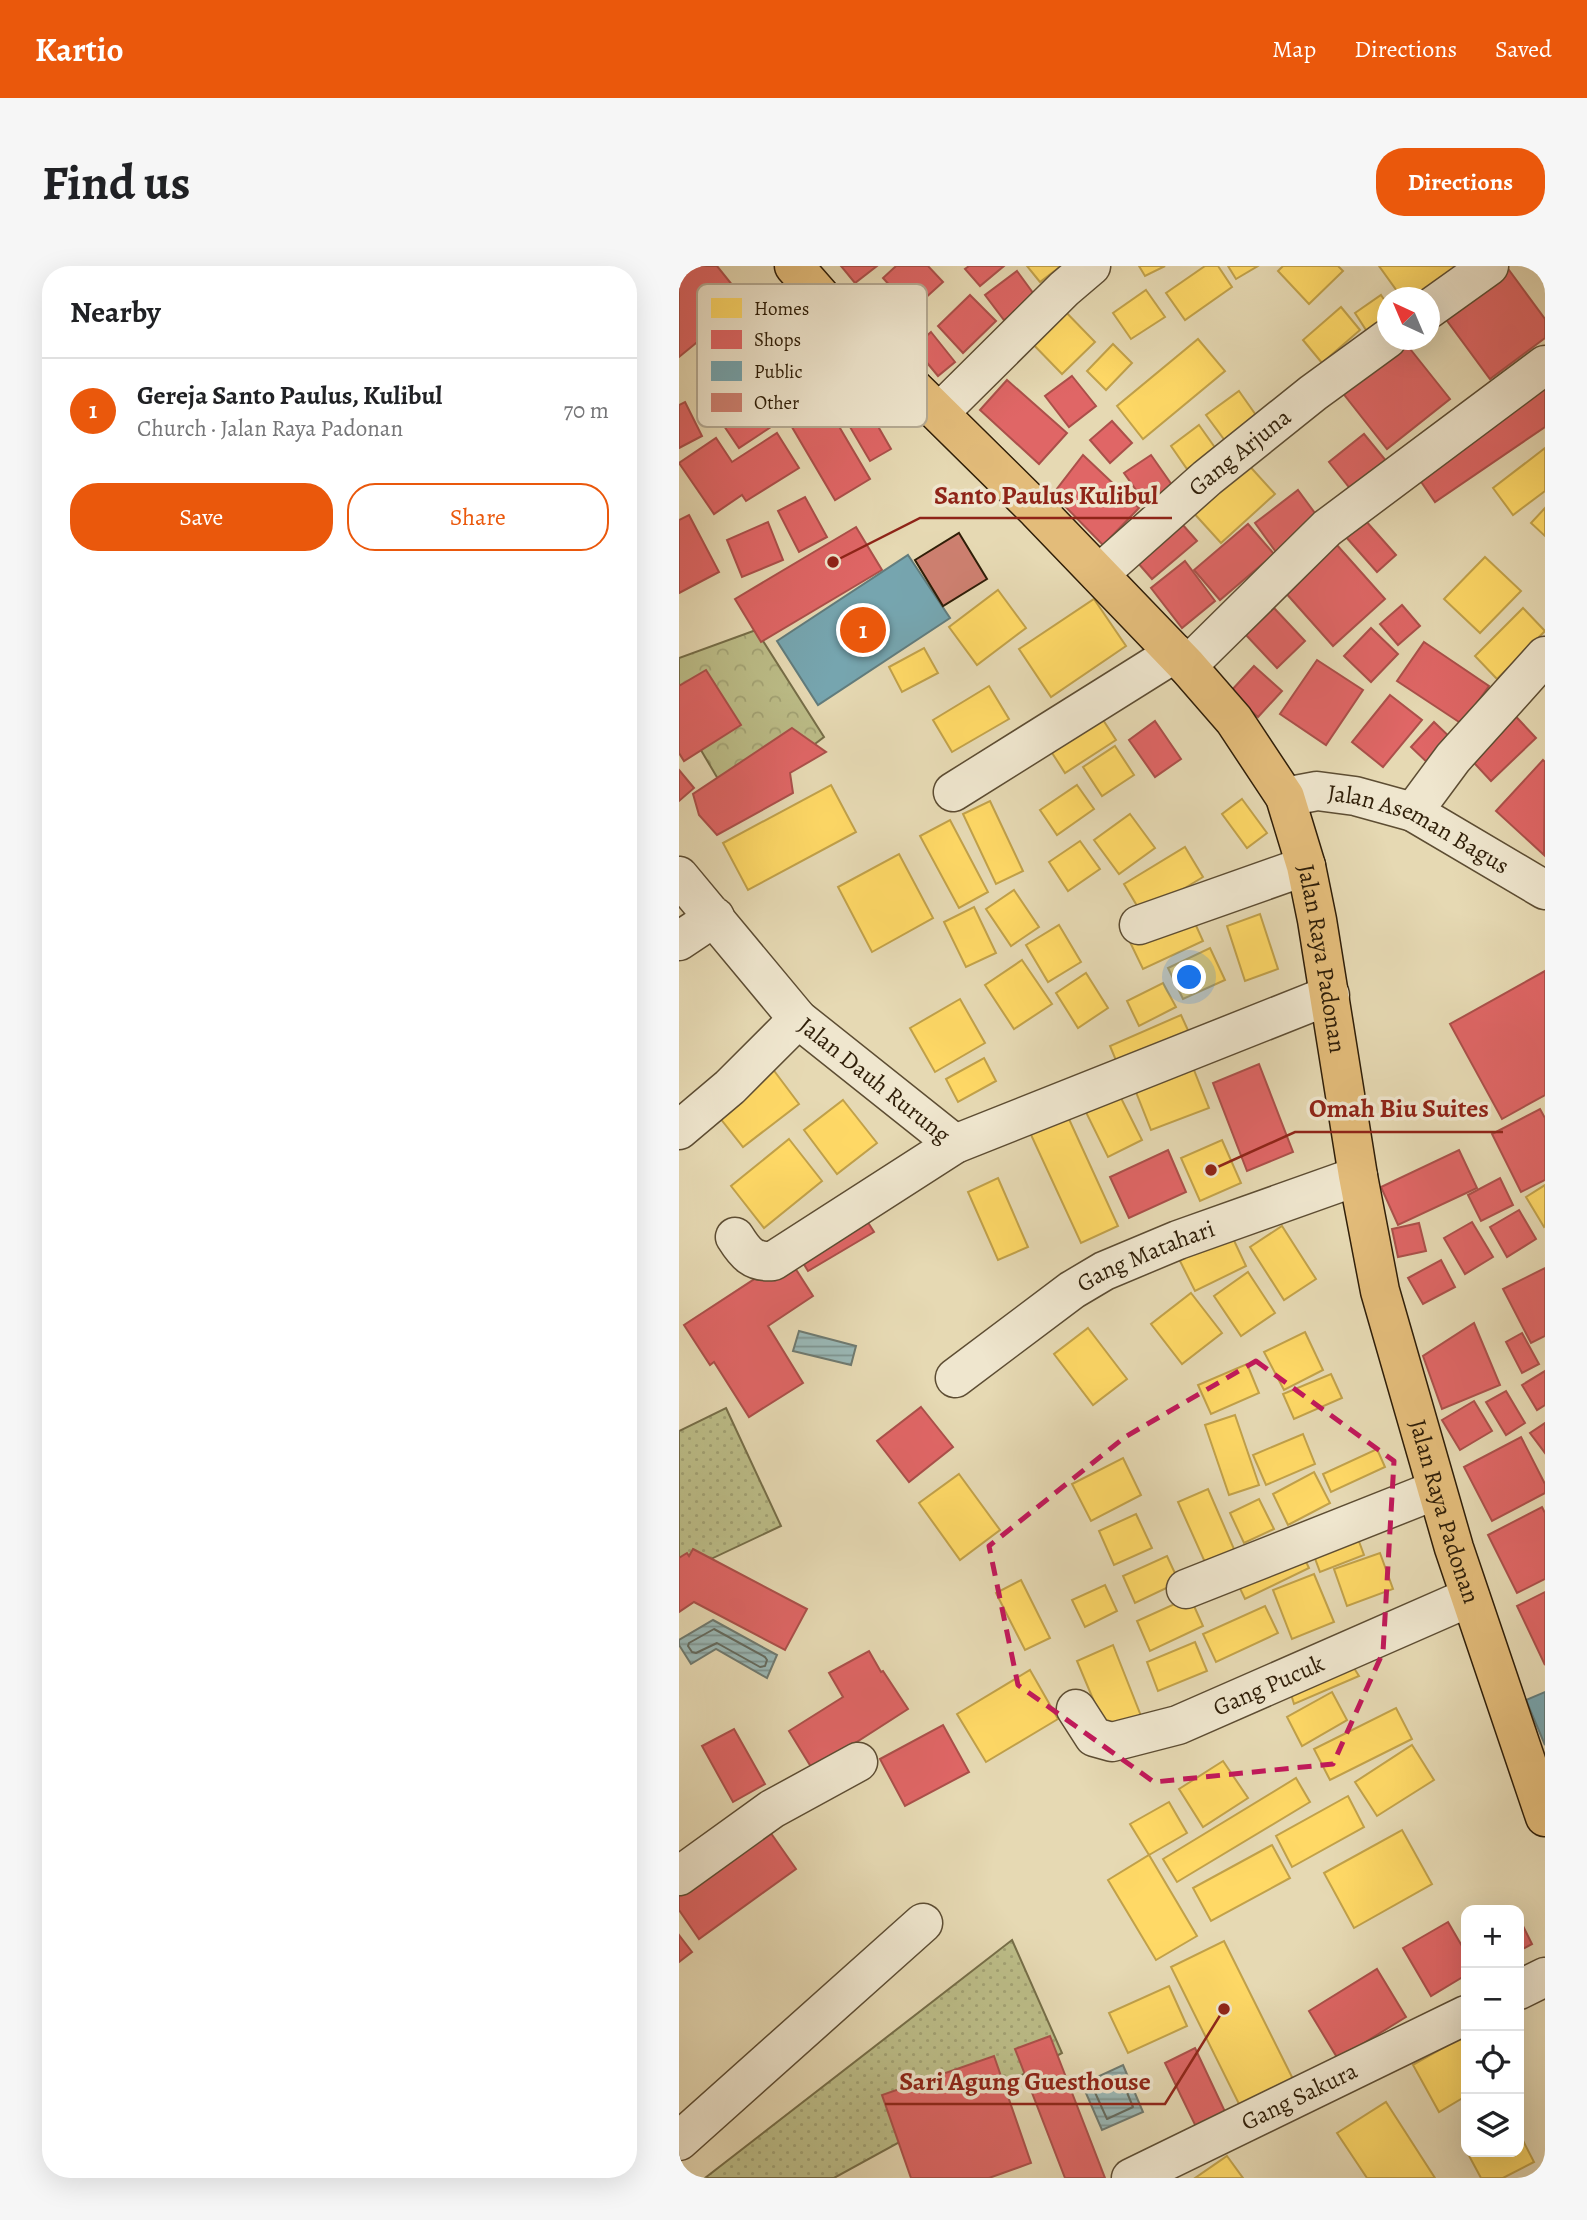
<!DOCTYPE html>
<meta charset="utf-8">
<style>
body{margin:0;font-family:Alegreya,serif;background:#f6f6f6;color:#202124}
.controls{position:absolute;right:21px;bottom:21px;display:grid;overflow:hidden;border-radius:14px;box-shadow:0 7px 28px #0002}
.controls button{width:63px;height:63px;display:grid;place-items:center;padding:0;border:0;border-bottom:2px solid #e0e0e0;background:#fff;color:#202124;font:35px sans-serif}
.compass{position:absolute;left:698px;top:21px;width:63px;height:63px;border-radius:50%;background:#fff;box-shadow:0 7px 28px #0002;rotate:316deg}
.you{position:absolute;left:511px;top:712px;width:24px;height:24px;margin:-18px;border:5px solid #fff;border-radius:50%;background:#1a73e8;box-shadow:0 0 0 10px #1a73e833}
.badge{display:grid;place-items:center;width:46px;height:46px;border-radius:50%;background:#ea580c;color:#fff;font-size:23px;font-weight:700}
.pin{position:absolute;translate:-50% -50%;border:4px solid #fff;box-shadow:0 2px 7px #0006}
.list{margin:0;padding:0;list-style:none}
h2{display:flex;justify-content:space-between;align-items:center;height:91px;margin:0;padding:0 28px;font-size:30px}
h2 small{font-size:23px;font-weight:400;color:#757577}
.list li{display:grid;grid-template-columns:46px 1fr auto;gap:21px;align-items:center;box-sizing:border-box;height:105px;padding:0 28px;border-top:2px solid #e0e0e0}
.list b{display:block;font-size:26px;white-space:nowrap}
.list p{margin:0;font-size:23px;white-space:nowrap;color:#757577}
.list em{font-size:23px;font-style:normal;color:#757577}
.actions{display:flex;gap:14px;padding:21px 28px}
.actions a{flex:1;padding:16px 0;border:2px solid #ea580c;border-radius:28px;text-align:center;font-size:24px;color:#ea580c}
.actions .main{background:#ea580c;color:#fff}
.icon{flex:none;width:38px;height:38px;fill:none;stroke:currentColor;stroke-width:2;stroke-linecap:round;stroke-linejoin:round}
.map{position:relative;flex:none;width:866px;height:1912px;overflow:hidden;border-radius:28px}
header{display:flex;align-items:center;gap:42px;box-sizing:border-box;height:98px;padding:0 35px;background:#ea580c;color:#fff}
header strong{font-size:33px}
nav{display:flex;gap:38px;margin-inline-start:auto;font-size:24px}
.intro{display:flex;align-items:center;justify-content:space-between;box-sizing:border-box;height:168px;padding:0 42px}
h1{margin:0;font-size:49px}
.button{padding:18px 32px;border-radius:28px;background:#ea580c;color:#fff;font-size:24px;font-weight:700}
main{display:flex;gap:42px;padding:0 42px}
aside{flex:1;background:#fff;border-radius:28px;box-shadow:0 7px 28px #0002}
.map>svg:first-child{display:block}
</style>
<header>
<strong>Kartio</strong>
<nav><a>Map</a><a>Directions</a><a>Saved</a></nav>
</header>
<div class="intro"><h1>Find us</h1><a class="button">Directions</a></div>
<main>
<aside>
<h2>Nearby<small></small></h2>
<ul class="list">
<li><span class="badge">1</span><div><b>Gereja Santo Paulus, Kulibul</b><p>Church · Jalan Raya Padonan</p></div><em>70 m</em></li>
</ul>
<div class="actions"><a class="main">Save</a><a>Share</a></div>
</aside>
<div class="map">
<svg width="866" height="1912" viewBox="0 0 866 1912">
<defs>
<pattern id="grass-dots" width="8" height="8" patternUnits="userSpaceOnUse" patternTransform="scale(1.75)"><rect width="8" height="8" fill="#bcbd88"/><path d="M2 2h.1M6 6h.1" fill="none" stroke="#a2a274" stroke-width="1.8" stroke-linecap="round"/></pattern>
<pattern id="park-crowns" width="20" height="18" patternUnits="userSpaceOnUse" patternTransform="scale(1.75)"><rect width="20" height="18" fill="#bcbd88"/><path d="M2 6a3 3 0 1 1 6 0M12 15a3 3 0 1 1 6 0" fill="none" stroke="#a2a274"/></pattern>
<pattern id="water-rules" width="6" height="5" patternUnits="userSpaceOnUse" patternTransform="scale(1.75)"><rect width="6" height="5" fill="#9ab8b6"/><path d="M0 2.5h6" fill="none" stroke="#7e9592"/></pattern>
</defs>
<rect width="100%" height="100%" fill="#e6d9b3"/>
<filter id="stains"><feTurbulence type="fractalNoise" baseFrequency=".00286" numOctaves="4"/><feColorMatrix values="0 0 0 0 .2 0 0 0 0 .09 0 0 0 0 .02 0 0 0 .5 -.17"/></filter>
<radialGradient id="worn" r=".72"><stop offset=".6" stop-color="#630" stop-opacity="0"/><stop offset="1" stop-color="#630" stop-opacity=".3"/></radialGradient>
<g fill="url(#grass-dots)" stroke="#766e48" stroke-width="2">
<polygon points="47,1142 102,1260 0,1308 0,1165"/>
<polygon points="333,1674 383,1787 155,1912 26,1912"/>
</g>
<polygon fill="url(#park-crowns)" stroke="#766e48" stroke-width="2" points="77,364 145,471 55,540 0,447 0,392"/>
<g fill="url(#water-rules)" stroke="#6f7a70" stroke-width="2">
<polygon points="120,1065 177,1080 172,1099 114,1085"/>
<polygon points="34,1354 98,1389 88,1412 37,1383 12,1398 0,1379 0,1374"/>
<polygon points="444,1799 464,1846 423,1864 403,1818"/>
</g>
<g fill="#ffd966" stroke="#c1a14a" stroke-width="2">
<polygon points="348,0 382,0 361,16"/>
<polygon points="460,0 486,0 466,10"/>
<polygon points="526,0 539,0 553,21 506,54 487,27"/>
<polygon points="549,0 579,0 557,13"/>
<polygon points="604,0 659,0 664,5 630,38 599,5"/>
<polygon points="700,0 778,0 734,32 723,32"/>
<polygon points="467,24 486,51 452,73 434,47"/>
<polygon points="702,29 708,38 708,54 689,67 676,47"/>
<polygon points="380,39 416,76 383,108 347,71"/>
<polygon points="662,41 681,64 643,97 624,74"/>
<polygon points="519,73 546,105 464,173 438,140"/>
<polygon points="434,78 453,97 427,124 408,105"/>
<polygon points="560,125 579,152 547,176 527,149"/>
<polygon points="520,159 537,183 508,203 492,180"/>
<polygon points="866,182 866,225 834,249 814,222"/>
<polygon points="566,195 596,228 542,277 512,244"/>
<polygon points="866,242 866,270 852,257"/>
<polygon points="806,291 842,325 801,367 765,333"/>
<polygon points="319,324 347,362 298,399 270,361"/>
<polygon points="415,333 447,380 372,431 340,383"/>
<polygon points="844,342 866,365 818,413 796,390"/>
<polygon points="245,382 259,407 223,426 210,401"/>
<polygon points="310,420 330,453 273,486 254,454"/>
<polygon points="417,443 437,474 386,507 366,476"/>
<polygon points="436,480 455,509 423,530 404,501"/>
<polygon points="152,519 177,566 69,624 44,577"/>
<polygon points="398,519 415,543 378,569 361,544"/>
<polygon points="563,533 588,567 568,582 543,548"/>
<polygon points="311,535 344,605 317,618 284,548"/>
<polygon points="451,548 476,582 440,608 415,574"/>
<polygon points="271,554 309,626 280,642 241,570"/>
<polygon points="401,575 421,603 389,625 370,596"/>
<polygon points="506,581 524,611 463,648 445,618"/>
<polygon points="220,588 254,652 193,686 159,621"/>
<polygon points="335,624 360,661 332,680 307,643"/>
<polygon points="295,641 317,687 287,701 265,656"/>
<polygon points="510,644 524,675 464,703 449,672"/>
<polygon points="581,648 599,703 566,715 548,660"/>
<polygon points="380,659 402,696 369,716 347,679"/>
<polygon points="531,682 546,714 504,733 489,702"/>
<polygon points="343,694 373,738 335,763 306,719"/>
<polygon points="407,707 429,742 399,762 377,727"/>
<polygon points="484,717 497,741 460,760 448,735"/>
<polygon points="281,733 306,777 256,806 231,762"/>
<polygon points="502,749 513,773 441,804 431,780"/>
<polygon points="305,792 317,815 279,836 267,813"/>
<polygon points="90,798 120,838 64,881 33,842"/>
<polygon points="513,799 530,842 472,864 455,821"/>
<polygon points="435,818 463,874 429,891 401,834"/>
<polygon points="164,834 198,877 158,908 125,864"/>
<polygon points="384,840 439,960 402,977 347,858"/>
<polygon points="110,873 143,915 85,962 52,920"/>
<polygon points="543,874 562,917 521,935 502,892"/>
<polygon points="319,912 349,981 319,994 289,926"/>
<polygon points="866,919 866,960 865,961 847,931"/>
<polygon points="603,960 637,1013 605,1034 571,981"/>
<polygon points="551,966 567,1000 516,1025 499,991"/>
<polygon points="569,1006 596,1047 562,1070 535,1030"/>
<polygon points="512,1027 543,1067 503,1098 472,1058"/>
<polygon points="409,1062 448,1113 414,1139 375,1088"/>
<polygon points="626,1066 644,1104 605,1124 585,1086"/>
<polygon points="568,1098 580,1127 532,1148 519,1119"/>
<polygon points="652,1108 663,1132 615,1153 604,1128"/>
<polygon points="556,1149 580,1219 550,1229 526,1159"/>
<polygon points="624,1168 636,1198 587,1219 574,1189"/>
<polygon points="698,1183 706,1201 652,1226 644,1208"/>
<polygon points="444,1192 462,1229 412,1255 393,1218"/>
<polygon points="635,1206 651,1237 609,1259 594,1228"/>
<polygon points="280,1208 321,1264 281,1294 240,1237"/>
<polygon points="529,1223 558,1290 529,1303 499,1236"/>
<polygon points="580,1233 595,1263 565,1277 551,1247"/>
<polygon points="457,1248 473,1282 435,1299 420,1265"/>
<polygon points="675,1262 685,1289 641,1306 631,1279"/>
<polygon points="621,1283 630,1302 566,1333 557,1314"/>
<polygon points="701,1287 714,1323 668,1340 655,1303"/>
<polygon points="488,1290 500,1316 456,1337 444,1310"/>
<polygon points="635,1308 655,1356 613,1373 594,1324"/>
<polygon points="342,1314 371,1372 346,1384 317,1327"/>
<polygon points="426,1319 438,1345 406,1361 393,1334"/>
<polygon points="511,1331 524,1360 471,1385 458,1355"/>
<polygon points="586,1340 599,1367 537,1396 524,1368"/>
<polygon points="516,1376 528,1405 479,1425 468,1396"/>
<polygon points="434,1379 462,1450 427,1464 398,1395"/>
<polygon points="668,1391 680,1410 615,1438 608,1415"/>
<polygon points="351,1404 379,1453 307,1496 278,1448"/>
<polygon points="653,1426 668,1454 623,1480 608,1451"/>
<polygon points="717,1442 733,1473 651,1514 635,1483"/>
<polygon points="733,1479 755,1514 698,1550 676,1516"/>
<polygon points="544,1495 569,1532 524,1561 500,1523"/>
<polygon points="617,1512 631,1536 498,1616 484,1593"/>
<polygon points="669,1530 685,1561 613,1601 597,1570"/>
<polygon points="490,1536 508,1567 470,1589 451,1558"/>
<polygon points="723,1564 753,1618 675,1662 645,1607"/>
<polygon points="593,1579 611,1612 532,1655 514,1622"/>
<polygon points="470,1589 518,1670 477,1694 429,1614"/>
<polygon points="545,1675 615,1815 562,1842 492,1701"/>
<polygon points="490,1720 508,1760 449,1787 430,1747"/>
<polygon points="787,1769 787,1830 760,1846 734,1799"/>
<polygon points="707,1836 756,1912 688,1912 658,1867"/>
<polygon points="840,1867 855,1896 824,1912 802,1912 788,1886 840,1886"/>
<polygon points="548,1890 564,1912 516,1912"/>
</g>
<g fill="#e06666" stroke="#ab504a" stroke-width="2">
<polygon points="12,0 38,0 67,36 0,91 0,10"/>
<polygon points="162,0 198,0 176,17"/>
<polygon points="217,0 249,0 264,16 233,44 204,12"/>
<polygon points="290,0 325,0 301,20 286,3"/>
<polygon points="827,0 866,53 866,72 811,113 763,48"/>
<polygon points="338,5 357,31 325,54 306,29"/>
<polygon points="291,29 317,55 284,87 259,60"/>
<polygon points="252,66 276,96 259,110 235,81"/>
<polygon points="724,74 771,133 708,183 659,121"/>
<polygon points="393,110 417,140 390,161 366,130"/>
<polygon points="328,114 388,167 360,198 301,144"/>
<polygon points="173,115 212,183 191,195 151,127"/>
<polygon points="866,119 866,161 756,236 736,207"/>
<polygon points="74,133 92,161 60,182 41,154"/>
<polygon points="145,135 191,213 156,234 110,156"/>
<polygon points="6,136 23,170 0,182 0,139"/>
<polygon points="433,155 453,177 431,197 411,174"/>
<polygon points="98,167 120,202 67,235 63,229 35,248 0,197 37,172 53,196"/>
<polygon points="685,168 713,202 677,230 650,196"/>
<polygon points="404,189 460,242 424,279 374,228"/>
<polygon points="472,189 493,219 467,238 445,207"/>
<polygon points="619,224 641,254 597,286 576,257"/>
<polygon points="126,231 148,271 120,286 99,245"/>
<polygon points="10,249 40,306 0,327 0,254"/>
<polygon points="496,250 518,275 473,313 452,289"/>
<polygon points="686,254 717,289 698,306 667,271"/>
<polygon points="89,256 104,294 63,311 48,274"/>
<polygon points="569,258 595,288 541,334 515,304"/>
<polygon points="177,261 203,304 82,376 56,333"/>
<polygon points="657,278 706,333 654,380 605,325"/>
<polygon points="506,295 536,335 503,362 472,322"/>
<polygon points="723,339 741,360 719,379 701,358"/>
<polygon points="595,342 626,375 598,402 567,369"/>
<polygon points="692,362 719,388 692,416 665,390"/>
<polygon points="745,376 810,420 783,458 718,415"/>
<polygon points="638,394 684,424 647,479 601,448"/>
<polygon points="575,400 603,425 579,451 551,426"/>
<polygon points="27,404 62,459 5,495 0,487 0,420"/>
<polygon points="711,429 743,454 704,501 673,476"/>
<polygon points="828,441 857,472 812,515 783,484"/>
<polygon points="476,455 502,493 476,511 450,474"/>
<polygon points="755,456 776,476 753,501 732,481"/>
<polygon points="113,462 147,486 111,507 114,527 38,569 20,549 14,528"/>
<polygon points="864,494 866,496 865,589 817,545"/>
<polygon points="0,504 15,522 0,535"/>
<polygon points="866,705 866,829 823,853 771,758"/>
<polygon points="580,798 614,886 568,905 534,817"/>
<polygon points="861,843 866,852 866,914 842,926 813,868"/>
<polygon points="489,884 507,926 450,952 431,911"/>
<polygon points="780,884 798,922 719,959 702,921"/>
<polygon points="821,912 834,939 802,955 789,929"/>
<polygon points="840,944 857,973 828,991 811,961"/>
<polygon points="183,947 195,966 129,1005 118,987"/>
<polygon points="793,956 814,991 786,1008 765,972"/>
<polygon points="740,957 747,985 719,991 713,963"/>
<polygon points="109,991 134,1030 89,1060 124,1117 70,1151 35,1096 31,1099 5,1059"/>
<polygon points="762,994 776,1021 744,1038 729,1012"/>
<polygon points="866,1002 866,1070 852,1077 824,1023"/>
<polygon points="795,1057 821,1119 763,1143 744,1090"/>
<polygon points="843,1067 860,1098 843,1107 827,1076"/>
<polygon points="866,1105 866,1139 858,1144 843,1119"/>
<polygon points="827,1125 846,1157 827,1169 807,1136"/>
<polygon points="795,1135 813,1165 781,1184 763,1154"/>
<polygon points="242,1141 274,1181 230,1216 198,1175"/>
<polygon points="866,1157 866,1187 851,1167"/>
<polygon points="842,1171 866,1218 866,1227 813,1255 785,1201"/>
<polygon points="863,1241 866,1247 866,1313 838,1327 809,1269"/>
<polygon points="14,1283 128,1343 106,1384 15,1336 0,1346 0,1292 8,1287 10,1290"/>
<polygon points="866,1326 866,1399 838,1340"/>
<polygon points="190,1385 202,1406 204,1405 229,1443 134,1504 110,1465 164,1431 150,1407"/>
<polygon points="264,1459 290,1506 226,1540 201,1493"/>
<polygon points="55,1463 86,1518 54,1536 23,1480"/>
<polygon points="89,1563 117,1603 20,1673 0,1644 0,1627"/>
<polygon points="840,1652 853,1678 840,1685"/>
<polygon points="769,1656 787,1687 787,1709 752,1730 724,1682"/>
<polygon points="0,1669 13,1686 0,1696"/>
<polygon points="698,1703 727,1751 659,1793 630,1745"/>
<polygon points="371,1770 426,1912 386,1912 336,1783"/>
<polygon points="516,1782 549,1852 520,1867 486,1797"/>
<polygon points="315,1790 352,1897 310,1912 232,1912 203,1829"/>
</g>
<g fill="#76a5af" stroke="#617c7d" stroke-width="2">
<polygon points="229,289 271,352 139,439 98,375"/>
<polygon points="866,1426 866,1479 847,1434"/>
</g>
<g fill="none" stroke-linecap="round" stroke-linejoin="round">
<g stroke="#646b5f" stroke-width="2">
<polygon points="35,1363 86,1391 88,1394 86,1400 81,1401 38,1377 17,1387 13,1386 9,1380 10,1377"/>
<polygon points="438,1810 442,1812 454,1841 428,1853 414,1822"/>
</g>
</g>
<polygon fill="#cd8070" stroke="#2f1e08" stroke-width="2" points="280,267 308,313 264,340 236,294"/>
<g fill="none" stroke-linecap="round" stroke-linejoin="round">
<g stroke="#5d4d33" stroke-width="41">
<g id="minor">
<polyline points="750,43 810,0"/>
<polyline points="261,146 385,23 412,0"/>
<path id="s1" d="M 420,308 L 528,212 L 634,127 L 708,73"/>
<polyline points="508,400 648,262 866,99"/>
<polyline points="274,526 496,387"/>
<path id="s2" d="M 606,531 L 638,525 L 676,530 L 734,546 L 866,624"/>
<polyline points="734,546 774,492 866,390"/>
<path id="s3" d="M 0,610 L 119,753 L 276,878"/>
<polyline points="460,659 627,600"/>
<polyline points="0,675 36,651"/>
<polyline points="0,864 51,821 119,753"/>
<path d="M 56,971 C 66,987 74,997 94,995 L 276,878 L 651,729"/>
<path id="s4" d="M 276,1112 L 393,1024 L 425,1005 L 499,974 L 679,910"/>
<polyline points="507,1323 757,1224"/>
<path id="s5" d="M 397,1443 L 415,1471 L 433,1476 L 499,1459 L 791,1331"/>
<polyline points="0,1610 93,1543 179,1496"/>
<polyline points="840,1724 866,1711"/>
<polyline points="0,1875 244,1657"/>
<path id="s6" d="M 452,1912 L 787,1749"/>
</g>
</g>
<g stroke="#2f1e08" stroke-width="41">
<g id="major">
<path id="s7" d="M 115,0 L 143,32 L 358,244 L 508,400 L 555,454 L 606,531 L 627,600 L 638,654 L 679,910 L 701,1025 L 775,1282 L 866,1551"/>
</g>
</g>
<use href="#minor" stroke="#efe6ce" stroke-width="38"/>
<use href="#major" stroke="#e3bc7a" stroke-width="38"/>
</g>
<path fill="none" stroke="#c2185b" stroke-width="5" stroke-dasharray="14 9" stroke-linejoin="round" d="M 577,1095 L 715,1195 L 704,1386 L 654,1498 L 475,1516 L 339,1419 L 310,1280 L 446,1171 Z"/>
<g text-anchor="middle" stroke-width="7" stroke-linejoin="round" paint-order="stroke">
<g font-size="24" fill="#2f1e08" stroke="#efe6ce">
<text dy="8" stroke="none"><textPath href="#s1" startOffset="186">Gang Arjuna</textPath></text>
<text dy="8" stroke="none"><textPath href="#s2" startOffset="142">Jalan Aseman Bagus</textPath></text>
<text dy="8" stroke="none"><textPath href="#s7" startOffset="891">Jalan Raya Padonan</textPath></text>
<text dy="8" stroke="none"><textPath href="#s3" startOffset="284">Jalan Dauh Rurung</textPath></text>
<text dy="8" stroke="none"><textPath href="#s4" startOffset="228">Gang Matahari</textPath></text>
<text dy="8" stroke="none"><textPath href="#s7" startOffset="1458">Jalan Raya Padonan</textPath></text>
<text dy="8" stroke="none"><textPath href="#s5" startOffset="219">Gang Pucuk</textPath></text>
<text dy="8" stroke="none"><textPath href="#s6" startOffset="187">Gang Sakura</textPath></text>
</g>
</g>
<rect x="18" y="18" width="230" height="143" rx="10" fill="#efe6ce" stroke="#b5aa93" stroke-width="2"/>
<rect x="32" y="32" width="31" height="20" fill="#ffd966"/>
<rect x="32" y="64" width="31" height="19" fill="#e06666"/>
<rect x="32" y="95" width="31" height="20" fill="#76a5af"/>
<rect x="32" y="127" width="31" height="19" fill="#cd8070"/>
<g font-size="19" fill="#2f1e08">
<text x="75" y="49">Homes</text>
<text x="75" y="80">Shops</text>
<text x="75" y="112">Public</text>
<text x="75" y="143">Other</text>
</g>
<path fill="none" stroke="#8f2418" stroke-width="2.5" d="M154 296L241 252H493M532 904L616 866H824M545 1743L486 1838H206"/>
<g fill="#8f2418" stroke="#efe6ce" stroke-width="2.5">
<circle cx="154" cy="296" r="7"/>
<circle cx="532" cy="904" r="7"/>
<circle cx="545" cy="1743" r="7"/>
</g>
<g font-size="26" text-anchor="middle" font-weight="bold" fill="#8f2418" stroke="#efe6ce" stroke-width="7" stroke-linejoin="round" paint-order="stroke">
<text x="367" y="238">Santo Paulus Kulibul</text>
<text x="720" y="851">Omah Biu Suites</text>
<text x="346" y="1824">Sari Agung Guesthouse</text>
</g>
<rect width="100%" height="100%" filter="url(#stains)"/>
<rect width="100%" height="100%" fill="url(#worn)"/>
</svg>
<div class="controls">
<button>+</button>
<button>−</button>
<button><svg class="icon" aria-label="locate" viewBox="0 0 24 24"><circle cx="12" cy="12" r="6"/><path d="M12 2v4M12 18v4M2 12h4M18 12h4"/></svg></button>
<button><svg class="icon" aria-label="layers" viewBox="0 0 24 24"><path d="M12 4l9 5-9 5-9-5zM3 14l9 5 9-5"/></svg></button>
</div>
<svg class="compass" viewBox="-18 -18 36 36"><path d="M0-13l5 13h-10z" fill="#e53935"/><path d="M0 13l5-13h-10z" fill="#757577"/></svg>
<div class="you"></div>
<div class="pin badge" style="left:184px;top:364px">1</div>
</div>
</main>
